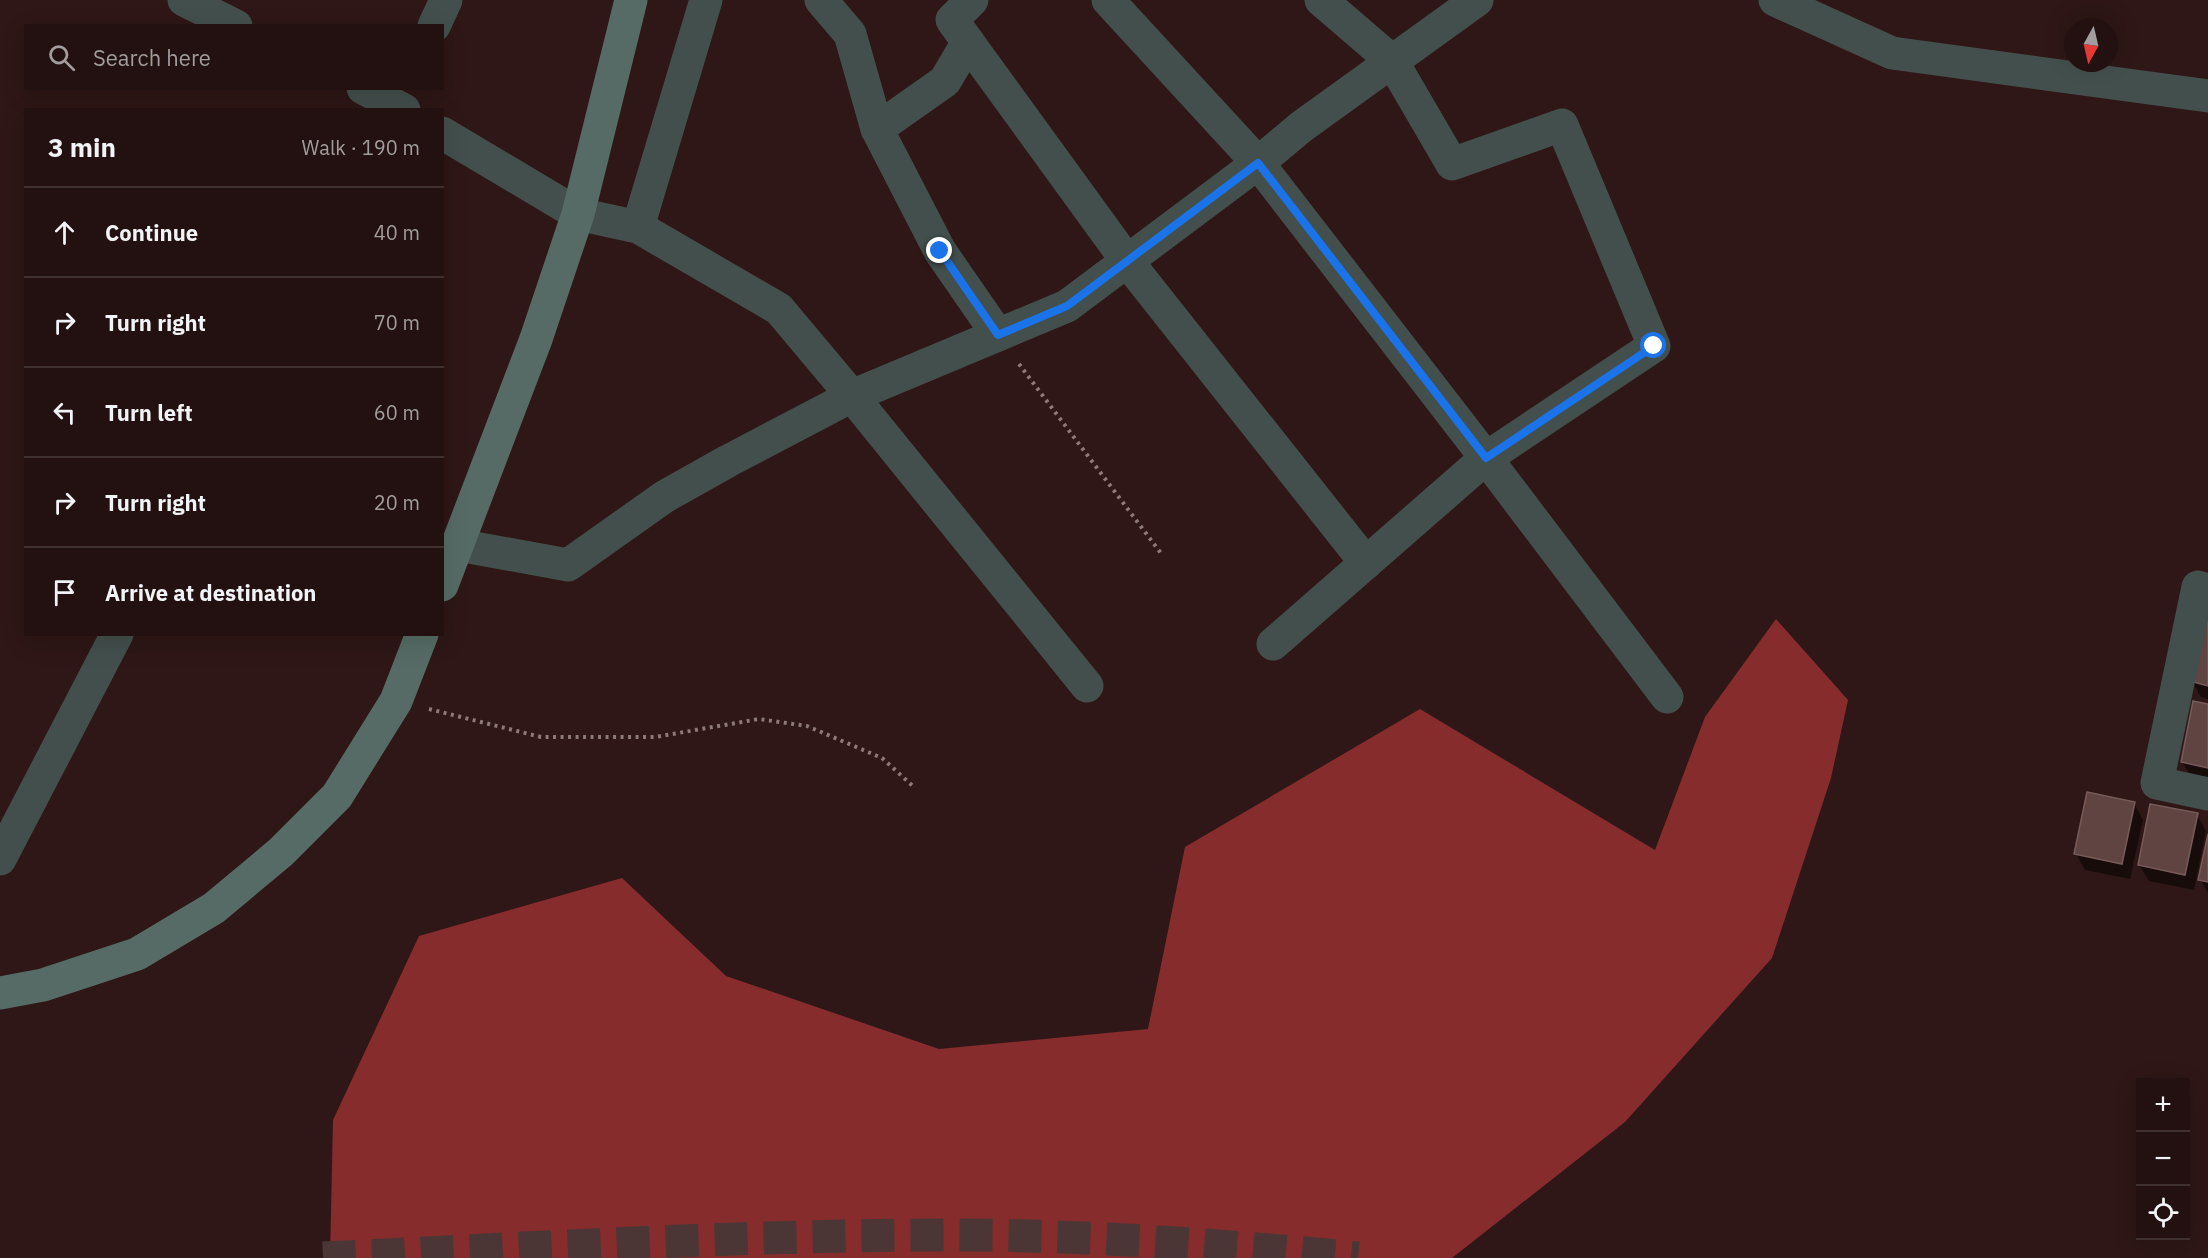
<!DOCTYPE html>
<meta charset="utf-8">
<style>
body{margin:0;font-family:"IBM Plex Sans",sans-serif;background:#2e1f1e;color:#f1f3f6}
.controls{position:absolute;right:18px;bottom:18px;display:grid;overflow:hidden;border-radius:0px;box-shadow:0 6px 24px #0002}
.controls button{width:54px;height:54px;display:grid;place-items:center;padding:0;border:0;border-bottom:2px solid #3f3130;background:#221110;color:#f1f3f6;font:30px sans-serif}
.compass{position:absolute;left:2064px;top:18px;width:54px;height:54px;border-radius:50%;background:#221110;box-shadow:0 6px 24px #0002;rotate:188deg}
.stop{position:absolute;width:18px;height:18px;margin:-14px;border:4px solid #1a73e8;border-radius:50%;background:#fff}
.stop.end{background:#1a73e8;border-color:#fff;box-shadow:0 2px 6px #0008}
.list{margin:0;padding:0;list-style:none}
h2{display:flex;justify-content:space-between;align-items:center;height:78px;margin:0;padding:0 24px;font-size:26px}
h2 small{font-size:20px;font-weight:400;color:#a29d9f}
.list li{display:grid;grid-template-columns:39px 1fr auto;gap:18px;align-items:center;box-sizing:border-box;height:90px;padding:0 24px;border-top:2px solid #3f3130}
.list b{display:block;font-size:22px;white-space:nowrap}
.list em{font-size:20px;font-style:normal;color:#a29d9f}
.icon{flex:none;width:33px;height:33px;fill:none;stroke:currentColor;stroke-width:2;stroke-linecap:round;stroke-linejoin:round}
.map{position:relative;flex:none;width:2208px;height:1258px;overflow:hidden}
.search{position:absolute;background:#221110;box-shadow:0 6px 24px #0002;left:24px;top:24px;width:420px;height:66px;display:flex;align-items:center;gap:15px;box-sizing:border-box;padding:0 21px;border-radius:0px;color:#a29d9f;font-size:22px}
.panel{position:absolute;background:#221110;box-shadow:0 6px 24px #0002;left:24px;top:108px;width:420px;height:528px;border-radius:0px}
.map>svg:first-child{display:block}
</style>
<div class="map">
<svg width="2208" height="1258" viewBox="0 0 2208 1258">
<rect width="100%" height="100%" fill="#2e1716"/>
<polygon fill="#872c2d" points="1776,619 1848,700 1831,778 1772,958 1625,1122 1452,1258 330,1258 333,1120 419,936 622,878 726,976 939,1049 1148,1029 1185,847 1420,709 1655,850 1705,717"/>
<g fill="#0007">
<polygon points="2208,622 2208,699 2201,697 2192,681"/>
<polygon points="2208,705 2208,782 2192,778 2182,762"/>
<polygon points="2134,803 2143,820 2130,879 2085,870 2076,854"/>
<polygon points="2197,815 2206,831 2194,890 2149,881 2139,865"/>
<polygon points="2208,841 2208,893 2200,879"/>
</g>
<g fill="#5f4442" stroke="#785b59" stroke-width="1.5">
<polygon points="2208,616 2208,686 2190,681"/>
<polygon points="2193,701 2208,704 2208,768 2181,762"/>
<polygon points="2087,792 2135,802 2122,864 2074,854"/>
<polygon points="2150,804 2198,813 2185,875 2138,865"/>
<polygon points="2208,834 2208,882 2198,880"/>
</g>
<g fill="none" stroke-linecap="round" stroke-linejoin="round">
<path stroke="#4c3635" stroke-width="33" stroke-dasharray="33 16" stroke-linecap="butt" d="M 323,1258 C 533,1248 743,1235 953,1235 C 1088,1235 1223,1245 1358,1258"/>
<g stroke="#8d7978" stroke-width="4" stroke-dasharray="3 4.5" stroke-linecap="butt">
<polyline points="1019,364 1163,556"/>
<polyline points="429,709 541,737 655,737 759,719 807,726 882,758 915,788"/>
</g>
<g stroke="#434f4c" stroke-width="33">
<polyline points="184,0 236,26"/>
<polyline points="821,0 850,34 877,129 940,251 998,335"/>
<polyline points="972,0 952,20 1127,261 1366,563"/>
<polyline points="1108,0 1258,163 1486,458 1667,697"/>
<polyline points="1775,0 1892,53 2208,96"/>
<polyline points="434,26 446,0"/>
<polyline points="363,88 404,110"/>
<polyline points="877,129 945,81 968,42"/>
<polyline points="442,133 578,214 638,227 779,309 852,396 1087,686"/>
<polyline points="638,227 706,0"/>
<polyline points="458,545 568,565 664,497 728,461 852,396 1067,306 1258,163 1301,127 1477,0"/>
<polyline points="2208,590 2198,587 2157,783 2208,794"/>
<polyline points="1273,644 1486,458 1654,346 1562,125 1452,164 1392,61 1321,0"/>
<polyline points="0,859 117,634"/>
</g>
<g stroke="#566b65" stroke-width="33">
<polyline points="442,585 536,339 578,214 631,0"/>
<polyline points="0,993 43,985 137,954 214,908 281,852 337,796 396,701 422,634"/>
</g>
</g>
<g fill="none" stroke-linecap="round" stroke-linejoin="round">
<polyline stroke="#1a73e8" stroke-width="8" points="940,251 998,335 1067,306 1258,163 1486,458 1654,346"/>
</g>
</svg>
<div class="controls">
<button>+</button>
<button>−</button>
<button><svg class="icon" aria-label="locate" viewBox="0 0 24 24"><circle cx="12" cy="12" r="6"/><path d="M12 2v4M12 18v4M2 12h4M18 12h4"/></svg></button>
</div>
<svg class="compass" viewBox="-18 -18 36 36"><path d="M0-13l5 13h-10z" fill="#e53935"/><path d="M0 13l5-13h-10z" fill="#a29d9f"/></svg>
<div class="stop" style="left:1654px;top:346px"></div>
<div class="stop end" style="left:940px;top:251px"></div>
<div class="search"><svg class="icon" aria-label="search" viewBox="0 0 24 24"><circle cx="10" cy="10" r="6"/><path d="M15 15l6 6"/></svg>Search here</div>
<section class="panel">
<h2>3 min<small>Walk · 190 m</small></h2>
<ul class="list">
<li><svg class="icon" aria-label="ahead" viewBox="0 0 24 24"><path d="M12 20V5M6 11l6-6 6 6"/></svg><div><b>Continue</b></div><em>40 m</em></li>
<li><svg class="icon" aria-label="right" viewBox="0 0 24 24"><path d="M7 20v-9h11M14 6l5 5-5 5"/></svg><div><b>Turn right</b></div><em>70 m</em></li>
<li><svg class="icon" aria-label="left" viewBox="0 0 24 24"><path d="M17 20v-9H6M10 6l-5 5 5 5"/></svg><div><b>Turn left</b></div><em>60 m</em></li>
<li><svg class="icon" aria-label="right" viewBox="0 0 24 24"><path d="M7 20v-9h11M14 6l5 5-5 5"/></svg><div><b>Turn right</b></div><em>20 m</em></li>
<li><svg class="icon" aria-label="arrive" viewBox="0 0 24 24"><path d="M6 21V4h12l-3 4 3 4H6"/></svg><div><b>Arrive at destination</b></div></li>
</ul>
</section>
</div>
